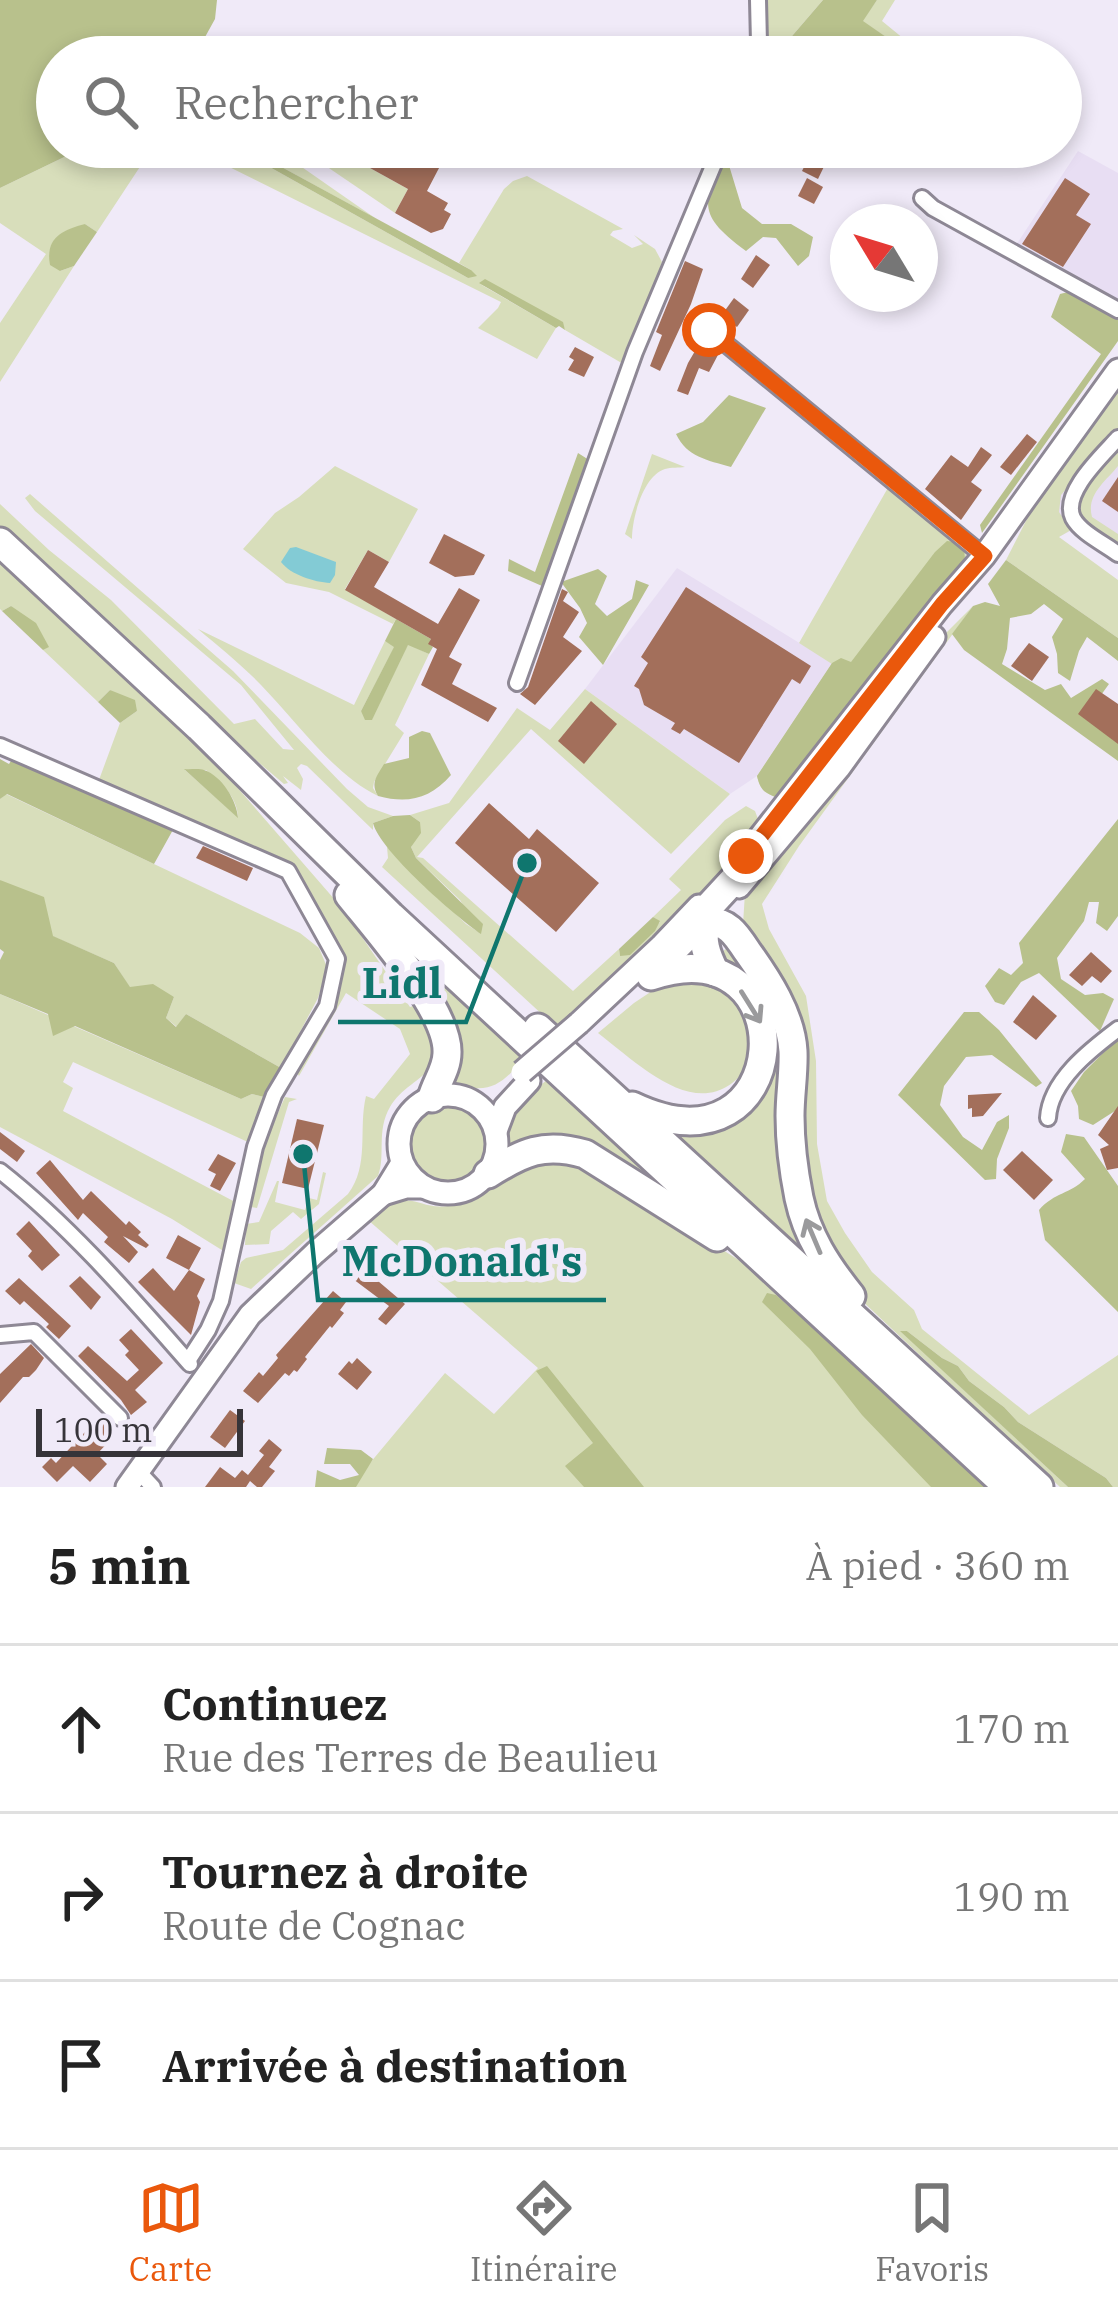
<!DOCTYPE html>
<html lang="fr">
<meta charset="utf-8">
<style>
body{margin:0;font-family:"IBM Plex Serif",serif;background:#f2f2f2;color:#222}
.compass{position:absolute;left:830px;top:204px;width:108px;height:108px;border-radius:50%;background:#fff;box-shadow:0 6px 18px #0003;rotate:308deg}
.scale{position:absolute;left:36px;bottom:30px;width:207px;box-sizing:border-box;padding-left:12px;border:6px solid #363439;border-top:0;font-size:33px;line-height:42px;white-space:nowrap;color:#363439;-webkit-text-stroke:9px #f0eaf8;paint-order:stroke}
.stop{position:absolute;width:36px;height:36px;margin:-27px;border:9px solid #ea580c;border-radius:50%;background:#fff}
.stop.end{background:#ea580c;border-color:#fff;box-shadow:0 3px 12px #0008}
.list{margin:0;padding:0;list-style:none}
h2{display:flex;justify-content:space-between;align-items:center;height:156px;margin:0;padding:0 48px;font-size:51px}
h2 small{font-size:39px;font-weight:400;color:#767676}
.list li{display:grid;grid-template-columns:78px 1fr auto;gap:36px;align-items:center;box-sizing:border-box;height:168px;padding:0 48px;border-top:3px solid #e0e0e0}
.list b{display:block;font-size:45px;white-space:nowrap}
.list p{margin:0;font-size:39px;white-space:nowrap;color:#767676}
.list em{font-size:39px;font-style:normal;color:#767676}
.icon{flex:none;width:66px;height:66px;fill:none;stroke:currentColor;stroke-width:2;stroke-linecap:round;stroke-linejoin:round}
.map{position:relative;flex:none;width:1118px;height:1487px;overflow:hidden}
.search{position:absolute;background:#fff;box-shadow:0 6px 18px #0003;left:36px;right:36px;top:36px;height:132px;display:flex;align-items:center;gap:30px;box-sizing:border-box;padding:0 42px;border-radius:66px;color:#767676;font-size:45px}
.sheet{height:660px;background:#fff}
nav{display:flex;justify-content:space-around;align-items:center;box-sizing:border-box;height:168px;border-top:3px solid #e0e0e0;background:#fff;font-size:33px;color:#767676}
nav a{display:grid;justify-items:center;gap:6px}
nav .on{color:#ea580c}
.map>svg:first-child{display:block}
</style>
<div class="map">
<svg width="1118" height="1487" viewBox="0 0 1118 1487">
<rect width="100%" height="100%" fill="#f0eaf8"/>
<g fill="#e8def3">
<polygon points="1078,151 1118,173 1118,302 1014,248"/>
<polygon points="1118,391 1118,551 1083,525 1058,537 1028,517"/>
<polygon points="677,568 832,663 757,776 730,794 585,689"/>
</g>
<g fill="#d8debb" fill-rule="evenodd">
<polygon points="758,0 823,0 774,57 755,57"/>
<polygon points="877,0 895,0 882,21 926,57 915,57 862,21"/>
<polygon points="85,147 153,147 97,232 85,224 60,271 74,266 0,382 0,323 46,254 0,223 0,188"/>
<polygon points="189,147 234,147 468,278 471,270 459,263 504,189 513,181 527,176 623,229 613,231 610,235 632,248 643,244 634,235 655,249 662,262 625,365 565,330 562,322 480,284 556,328 537,359 478,328 498,308 501,302"/>
<polygon points="245,147 273,147 375,218"/>
<polygon points="298,147 332,147 408,189 395,213"/>
<polygon points="1118,391 1118,429 1061,495 1059,512 1071,530 1059,537 1118,580 1118,638 1006,560 1028,517"/>
<path d="M 1118,446 L 1118,466 C 1105,482 1086,495 1092,517 L 1118,534 L 1118,550 C 1108,543 1095,536 1086,527 C 1059,502 1102,466 1118,446 Z"/>
<path d="M 652,454 L 685,467 C 679,468 671,467 665,469 C 643,476 632,518 632,539 L 625,534 Z"/>
<polygon points="335,466 418,509 389,562 368,550 345,589 396,619 393,624 329,592 286,583 243,549 275,513 299,497"/>
<path d="M 889,486 C 901,496 964,543 966,555 C 966,558 964,561 963,564 L 776,797 C 764,793 760,789 757,776 L 832,664 L 799,643 Z"/>
<polygon points="30,494 233,671 347,789 368,807 393,816 373,823 373,830 307,766 301,764 297,768 303,779 301,790 283,776 288,783 284,784 172,689 0,530 0,504 49,550 111,600 234,724 255,719 283,749 294,750 241,685 35,511 25,498"/>
<path d="M 0,560 L 216,763 L 342,908 L 410,1007 L 416,1005 L 433,1027 L 434,1065 C 421,1080 400,1089 390,1107 C 376,1131 386,1155 378,1176 L 251,1289 L 234,1283 L 241,1262 L 246,1258 L 283,1250 L 348,1194 C 370,1165 358,1129 366,1096 L 374,1099 L 410,1054 L 400,1029 L 346,993 L 299,1076 L 297,1073 L 301,1061 L 343,974 L 341,957 L 286,863 L 96,788 L 120,723 L 137,711 L 110,690 L 98,702 L 43,650 L 48,647 L 11,606 L 2,611 L 0,609 ZM 185,770 L 206,770 C 221,783 237,796 238,817 Z"/>
<polygon points="973,606 799,846 762,904 769,929 806,996 816,1061 817,1144 827,1201 845,1233 872,1272 914,1310 922,1329 1029,1415 1118,1355 1118,1487 1113,1487 1106,1478 1018,1422 1004,1407 969,1381 958,1366 942,1358 907,1331 901,1331 1068,1487 1060,1487 859,1298 837,1271 805,1193 799,1056 743,924 745,893 942,637"/>
<path d="M 198,629 L 354,705 L 385,641 L 395,646 L 361,711 L 372,719 L 408,644 L 429,654 L 395,725 L 404,733 L 374,782 L 373,788 L 378,796 C 333,774 296,721 261,685 C 242,665 219,647 198,629 Z"/>
<path d="M 585,689 L 730,794 L 671,854 L 531,729 L 417,857 L 423,858 L 573,991 L 619,949 L 620,956 L 660,922 L 653,917 L 681,890 L 669,879 L 725,820 L 746,806 L 755,811 L 758,819 C 746,851 718,876 695,900 C 650,945 604,987 558,1029 L 382,867 L 388,858 L 387,847 L 466,924 L 480,933 L 460,900 L 416,858 L 411,847 L 420,822 L 410,815 L 449,803 L 517,708 L 550,730 Z"/>
<polygon points="6,794 300,933 319,948 327,967 318,998 281,1068 186,1014 177,1027 166,1018 174,997 130,988 114,963 52,936 0,880 0,799"/>
<path d="M 348,879 L 530,1055 C 500,1082 496,1096 452,1084 L 447,1015 Z"/>
<polygon points="733,943 772,1001 820,1275 665,1130 709,1122 771,1058 716,957"/>
<path d="M 670,979 L 704,979 L 743,1002 L 755,1055 C 710,1135 647,1071 598,1033 L 634,1003 Z"/>
<polygon points="0,994 241,1099 252,1094 264,1097 250,1143 73,1062 63,1082 73,1088 63,1111 237,1203 225,1252 172,1219 0,1127"/>
<path d="M 553,1075 L 713,1222 L 643,1180 L 505,1150 C 505,1108 523,1100 553,1075 Z"/>
<polygon points="285,1097 297,1099 289,1102 257,1208 250,1207 262,1149"/>
<circle cx="447" cy="1143" r="42"/>
<path d="M 549,1156 L 588,1165 L 753,1269 L 988,1487 L 350,1487 L 445,1373 L 494,1414 L 538,1368 L 368,1220 C 416,1180 416,1216 456,1204 C 477,1198 488,1185 505,1173 C 517,1165 535,1161 549,1156 Z"/>
<polygon points="323,1172 326,1173 319,1204 301,1219 293,1212 271,1231 269,1244 245,1245 246,1224 259,1222 277,1181 279,1181 275,1202 305,1210 309,1198 317,1200"/>
</g>
<g fill="#b8c18c">
<polygon points="0,0 217,0 215,19 194,57 57,57 57,147 85,147 0,188"/>
<polygon points="823,0 877,0 863,21 915,57 889,57 865,38 837,55 810,51 804,57 774,57"/>
<polygon points="234,147 245,147 471,270 477,276 468,278"/>
<path d="M 728,147 L 736,147 L 728,162 L 742,208 L 762,224 L 791,224 L 813,237 L 809,256 L 798,266 L 776,238 L 763,237 L 746,251 C 693,212 704,202 728,147 Z"/>
<path d="M 85,224 L 97,232 L 74,266 L 60,271 L 50,265 C 45,238 62,230 85,224 Z"/>
<polygon points="485,279 563,322 565,330 559,326 556,328 479,283"/>
<polygon points="1068,292 1118,316 1118,341 982,533 980,525 1101,354 1051,317 1060,294"/>
<path d="M 729,395 L 766,408 L 731,467 C 707,460 687,457 676,434 L 703,422 Z"/>
<polygon points="578,453 589,460 542,586 508,571 509,559 535,572"/>
<path d="M 947,541 C 962,542 968,552 963,564 L 793,784 L 776,797 C 764,793 760,789 757,776 L 832,663 L 841,658 L 851,662 L 935,552 Z"/>
<polygon points="1006,560 1118,638 1118,661 1087,637 1079,651 1070,681 1058,673 1057,654 1052,637 1063,619 1044,604 1031,614 1010,618 1007,649 1002,664 1045,690 1061,684 1071,698 1102,679 1109,684 1096,702 1118,732 1118,761 964,650 952,634 973,606 985,602 1000,606 988,584"/>
<polygon points="598,569 607,576 595,604 607,616 632,599 636,580 649,585 603,665 579,637 587,623 580,608 561,582"/>
<polygon points="11,606 36,623 49,647 43,650 2,611"/>
<polygon points="396,619 431,639 429,644 433,647 429,654 408,645 372,720 365,720 361,711 394,647 385,641"/>
<polygon points="110,690 135,700 137,711 120,723 98,702"/>
<path d="M 422,731 L 430,733 L 451,775 C 430,799 408,804 378,796 C 370,783 377,776 384,764 L 409,758 L 409,737 Z"/>
<polygon points="16,753 174,828 154,864 7,794 0,799 0,759 9,764"/>
<path d="M 184,769 C 190,770 198,768 204,770 C 222,776 237,801 238,818 Z"/>
<path d="M 410,815 L 420,822 L 421,833 L 411,847 L 416,858 L 483,924 L 481,934 C 455,916 380,851 373,823 L 393,816 Z"/>
<polygon points="1118,819 1118,916 1107,931 1096,923 1099,902 1089,902 1084,921 1057,958 1061,979 1085,995 1103,993 1114,999 1100,1031 1039,973 1021,982 1004,1005 995,1002 985,986 999,968 1011,975 1023,963 1019,943"/>
<polygon points="0,880 44,897 53,936 114,963 130,987 153,984 174,997 166,1018 176,1027 186,1014 281,1068 264,1097 252,1094 241,1099 75,1026 53,1036 48,1014 0,994 0,960 4,952 0,949"/>
<polygon points="653,917 660,921 655,931 630,955 620,956 619,949"/>
<polygon points="964,1012 979,1012 999,1030 1042,1083 1036,1087 992,1055 966,1057 944,1086 940,1105 963,1137 982,1150 997,1122 1009,1115 1009,1128 997,1159 996,1179 985,1180 898,1095"/>
<polygon points="1118,1038 1118,1109 1093,1125 1079,1119 1078,1106 1071,1091 1084,1072"/>
<path d="M 1066,1134 L 1084,1137 L 1118,1186 L 1118,1312 L 1045,1240 L 1039,1210 C 1055,1192 1070,1194 1085,1179 L 1061,1152 Z"/>
<path d="M 767,1293 L 776,1295 C 847,1357 914,1425 986,1487 L 931,1487 L 862,1415 L 810,1349 L 762,1302 Z"/>
<polygon points="900,1331 907,1331 942,1358 958,1366 969,1381 1004,1407 1018,1422 1106,1478 1113,1487 1068,1487"/>
<polygon points="547,1366 644,1487 584,1487 565,1466 593,1443 536,1371"/>
<polygon points="327,1448 361,1450 373,1459 356,1487 315,1487 317,1470 340,1480 359,1475 350,1464 324,1464"/>
</g>
<path fill="#83cbd5" d="M 296,547 L 336,562 L 335,575 L 330,583 C 314,582 291,575 281,562 L 290,548 Z"/>
<g fill="#a36f5b">
<polygon points="332,147 450,147 427,191 448,203 444,210 451,214 443,229 431,233 395,213 408,189"/>
<polygon points="797,147 826,147 832,150 818,179 802,171 810,155"/>
<polygon points="807,178 823,187 814,204 798,196"/>
<polygon points="1065,178 1090,194 1076,215 1091,224 1063,267 1022,244"/>
<polygon points="756,255 770,265 753,288 741,279"/>
<polygon points="685,261 703,269 691,304 660,371 650,366 662,335 656,332"/>
<polygon points="734,298 749,310 737,327 721,316"/>
<polygon points="702,339 719,353 709,372 699,368 688,395 677,391 688,363"/>
<polygon points="575,347 594,357 584,377 568,370 574,360 569,357"/>
<polygon points="1027,434 1037,442 1011,475 1000,467"/>
<polygon points="981,447 992,455 971,482 982,490 961,520 925,489 951,455 968,467"/>
<polygon points="1118,477 1118,512 1102,501"/>
<polygon points="444,534 485,555 474,575 455,577 429,563"/>
<polygon points="368,550 389,562 374,587 438,624 459,588 480,600 449,657 462,664 452,684 497,708 488,722 421,685 437,649 428,644 431,639 345,590"/>
<polygon points="686,587 811,666 800,684 792,679 739,763 684,729 680,734 671,729 675,723 644,705 639,689 634,686 648,663 641,657"/>
<polygon points="562,589 568,592 563,601 579,612 563,637 582,651 535,705 520,694 528,687"/>
<polygon points="1029,643 1049,657 1032,681 1011,666"/>
<polygon points="1096,689 1118,704 1118,744 1078,714"/>
<polygon points="591,701 617,724 584,764 558,741"/>
<polygon points="489,803 529,839 537,829 599,883 556,932 455,843"/>
<polygon points="203,846 253,868 247,881 196,858"/>
<polygon points="1091,952 1112,971 1101,983 1092,976 1082,986 1069,975"/>
<polygon points="1033,995 1057,1016 1036,1040 1013,1022"/>
<polygon points="1002,1093 983,1116 972,1117 972,1108 968,1109 968,1095"/>
<polygon points="1118,1106 1118,1168 1107,1170 1100,1149 1109,1145 1098,1135"/>
<polygon points="297,1119 324,1125 308,1189 282,1183"/>
<polygon points="0,1132 25,1151 17,1162 0,1149"/>
<polygon points="1022,1151 1053,1180 1034,1200 1003,1170"/>
<polygon points="218,1154 236,1163 220,1191 210,1186 216,1174 208,1170"/>
<polygon points="50,1160 83,1200 91,1191 126,1225 129,1221 141,1232 138,1235 149,1245 146,1248 123,1236 138,1252 129,1263 104,1242 108,1237 83,1213 78,1220 36,1173"/>
<polygon points="29,1221 60,1255 42,1271 28,1256 32,1251 16,1234"/>
<polygon points="178,1235 201,1248 189,1270 205,1279 197,1296 200,1302 191,1335 138,1282 153,1268 174,1291 189,1270 166,1258"/>
<polygon points="358,1264 405,1304 386,1325 378,1319 389,1306 349,1276"/>
<polygon points="80,1276 101,1297 91,1310 69,1286"/>
<polygon points="19,1278 71,1326 59,1339 46,1327 49,1324 24,1301 20,1305 5,1291"/>
<polygon points="333,1291 346,1302 340,1310 344,1313 332,1328 330,1326 305,1357 307,1359 297,1372 294,1370 289,1376 285,1373 258,1403 243,1391 259,1372 263,1376 278,1358 276,1355"/>
<polygon points="131,1329 163,1363 135,1390 147,1402 131,1415 121,1400 78,1356 88,1346 127,1381 139,1370 125,1355 129,1351 119,1340"/>
<polygon points="31,1344 44,1358 36,1370 29,1377 23,1377 0,1403 0,1374"/>
<polygon points="357,1358 372,1372 357,1390 338,1374 349,1361 352,1364"/>
<polygon points="230,1410 245,1421 225,1448 210,1437"/>
<polygon points="98,1418 114,1436 97,1454 107,1464 90,1482 73,1466 57,1482 42,1467 51,1458 56,1463"/>
<polygon points="269,1439 282,1450 269,1467 275,1471 262,1487 257,1487 250,1481 246,1487 205,1487 220,1467 235,1478 242,1470 248,1475 264,1455 259,1451"/>
</g>
<g fill="none" stroke-linecap="round" stroke-linejoin="round">
<g stroke="#8e8895" stroke-width="20">
<g id="street">
<polyline points="755,57 759,43 758,0"/>
<polyline points="922,198 933,208 1118,310"/>
<polyline points="709,330 984,556"/>
<path d="M 1118,438 C 1103,455 1061,493 1073,518 C 1081,533 1105,544 1118,554"/>
<polyline points="517,683 635,352 721,147"/>
<polyline points="0,746 288,871 337,959 327,1006 274,1095 255,1147 221,1301 208,1330 188,1361"/>
<path d="M 1048,1118 C 1050,1081 1090,1050 1118,1029"/>
<path d="M 0,1171 C 70,1226 131,1297 190,1364"/>
<polyline points="0,1335 34,1332 120,1418"/>
<polyline points="138,1471 153,1487"/>
</g>
</g>
<g stroke="#8e8895" stroke-width="27">
<g id="secondary">
<polyline points="383,1194 406,1187 423,1187"/>
<polyline points="127,1487 250,1315 315,1253 383,1194 402,1163"/>
</g>
</g>
<g stroke="#8e8895" stroke-width="27">
<g id="primary">
<polyline points="737,866 942,604 984,556 1118,370"/>
<polyline points="739,887 839,768 934,637"/>
<polyline points="659,968 709,918"/>
<polyline points="579,1023 661,946 699,906"/>
<circle cx="448" cy="1144" r="49"/>
<polyline points="496,1131 505,1107 529,1081"/>
</g>
</g>
<g stroke="#8e8895" stroke-width="33">
<g id="highway">
<polyline points="0,542 199,727 391,916 1008,1487"/>
<path d="M 349,895 C 376,929 449,1011 447,1053 C 447,1069 436,1083 432,1098"/>
<polyline points="694,920 705,922 703,913 739,874 746,856"/>
<path d="M 715,972 C 706,954 702,942 705,922 C 727,920 736,934 747,951 C 767,979 791,1015 793,1051 C 794,1072 790,1094 790,1116 C 790,1142 794,1173 799,1198 C 807,1236 827,1266 851,1296"/>
<polyline points="538,1028 1039,1487"/>
<path d="M 632,1106 C 798,1185 809,922 651,976"/>
<path d="M 488,1174 C 523,1152 544,1142 585,1154 L 717,1237"/>
</g>
</g>
<use href="#street" stroke="#fff" stroke-width="14"/>
<use href="#secondary" stroke="#fff" stroke-width="21"/>
<use href="#primary" stroke="#fff" stroke-width="21"/>
<use href="#highway" stroke="#fff" stroke-width="27"/>
<g stroke="#8e8895" stroke-width="27" stroke-linecap="butt">
<polyline id="primary-bridge" points="522,1072 579,1023"/>
</g>
<use href="#primary-bridge" stroke="#fff" stroke-width="21"/>
</g>
<defs><path id="oneway-shaft" d="M-6 0H5M1.5-3L5.5 0L1.5 3" fill="none" stroke-width="1.6" stroke-linecap="round" stroke-linejoin="round" transform="scale(3)"/></defs>
<g stroke="#9a9a9c">
<use href="#oneway-shaft" transform="translate(751 1007) rotate(58)"/>
<use href="#oneway-shaft" transform="translate(813 1236) rotate(-113)"/>
</g>
<g fill="none" stroke-linecap="round" stroke-linejoin="round">
<polyline stroke="#ea580c" stroke-width="15" points="709,330 985,556 942,604 746,856"/>
</g>
<path fill="none" stroke="#0f766e" stroke-width="4.5" d="M527 863L466 1022H338M303 1154L318 1300H606"/>
<g fill="#0f766e" stroke="#f0eaf8" stroke-width="4.5">
<circle cx="527" cy="863" r="12"/>
<circle cx="303" cy="1154" r="12"/>
</g>
<g font-size="42" text-anchor="middle" font-weight="bold" fill="#0f766e" stroke="#f0eaf8" stroke-width="12" stroke-linejoin="round" paint-order="stroke">
<text x="402" y="998">Lidl</text>
<text x="462" y="1276">McDonald's</text>
</g>
</svg>
<svg class="compass" viewBox="-18 -18 36 36"><path d="M0-13l5 13h-10z" fill="#e53935"/><path d="M0 13l5-13h-10z" fill="#767676"/></svg>
<div class="scale">100 m</div>
<div class="stop" style="left:709px;top:330px"></div>
<div class="stop end" style="left:746px;top:856px"></div>
<div class="search"><svg class="icon" aria-label="search" viewBox="0 0 24 24"><circle cx="10" cy="10" r="6"/><path d="M15 15l6 6"/></svg>Rechercher</div>
</div>
<section class="sheet">
<h2>5 min<small>À pied · 360 m</small></h2>
<ul class="list">
<li><svg class="icon" aria-label="ahead" viewBox="0 0 24 24"><path d="M12 20V5M6 11l6-6 6 6"/></svg><div><b>Continuez</b><p>Rue des Terres de Beaulieu</p></div><em>170 m</em></li>
<li><svg class="icon" aria-label="right" viewBox="0 0 24 24"><path d="M7 20v-9h11M14 6l5 5-5 5"/></svg><div><b>Tournez à droite</b><p>Route de Cognac</p></div><em>190 m</em></li>
<li><svg class="icon" aria-label="arrive" viewBox="0 0 24 24"><path d="M6 21V4h12l-3 4 3 4H6"/></svg><div><b>Arrivée à destination</b></div></li>
</ul>
</section>
<nav>
<a class="on"><svg class="icon" aria-label="map" viewBox="0 0 24 24"><path d="M3 6l6-2 6 2 6-2v14l-6 2-6-2-6 2zM9 4v14M15 6v14"/></svg>Carte</a>
<a><svg class="icon" aria-label="directions" viewBox="0 0 24 24"><path d="M12 3l9 9-9 9-9-9zM9 14v-3h6M13 9l2 2-2 2"/></svg>Itinéraire</a>
<a><svg class="icon" aria-label="saved" viewBox="0 0 24 24"><path d="M7 4h10v16l-5-4-5 4z"/></svg>Favoris</a>
</nav>
